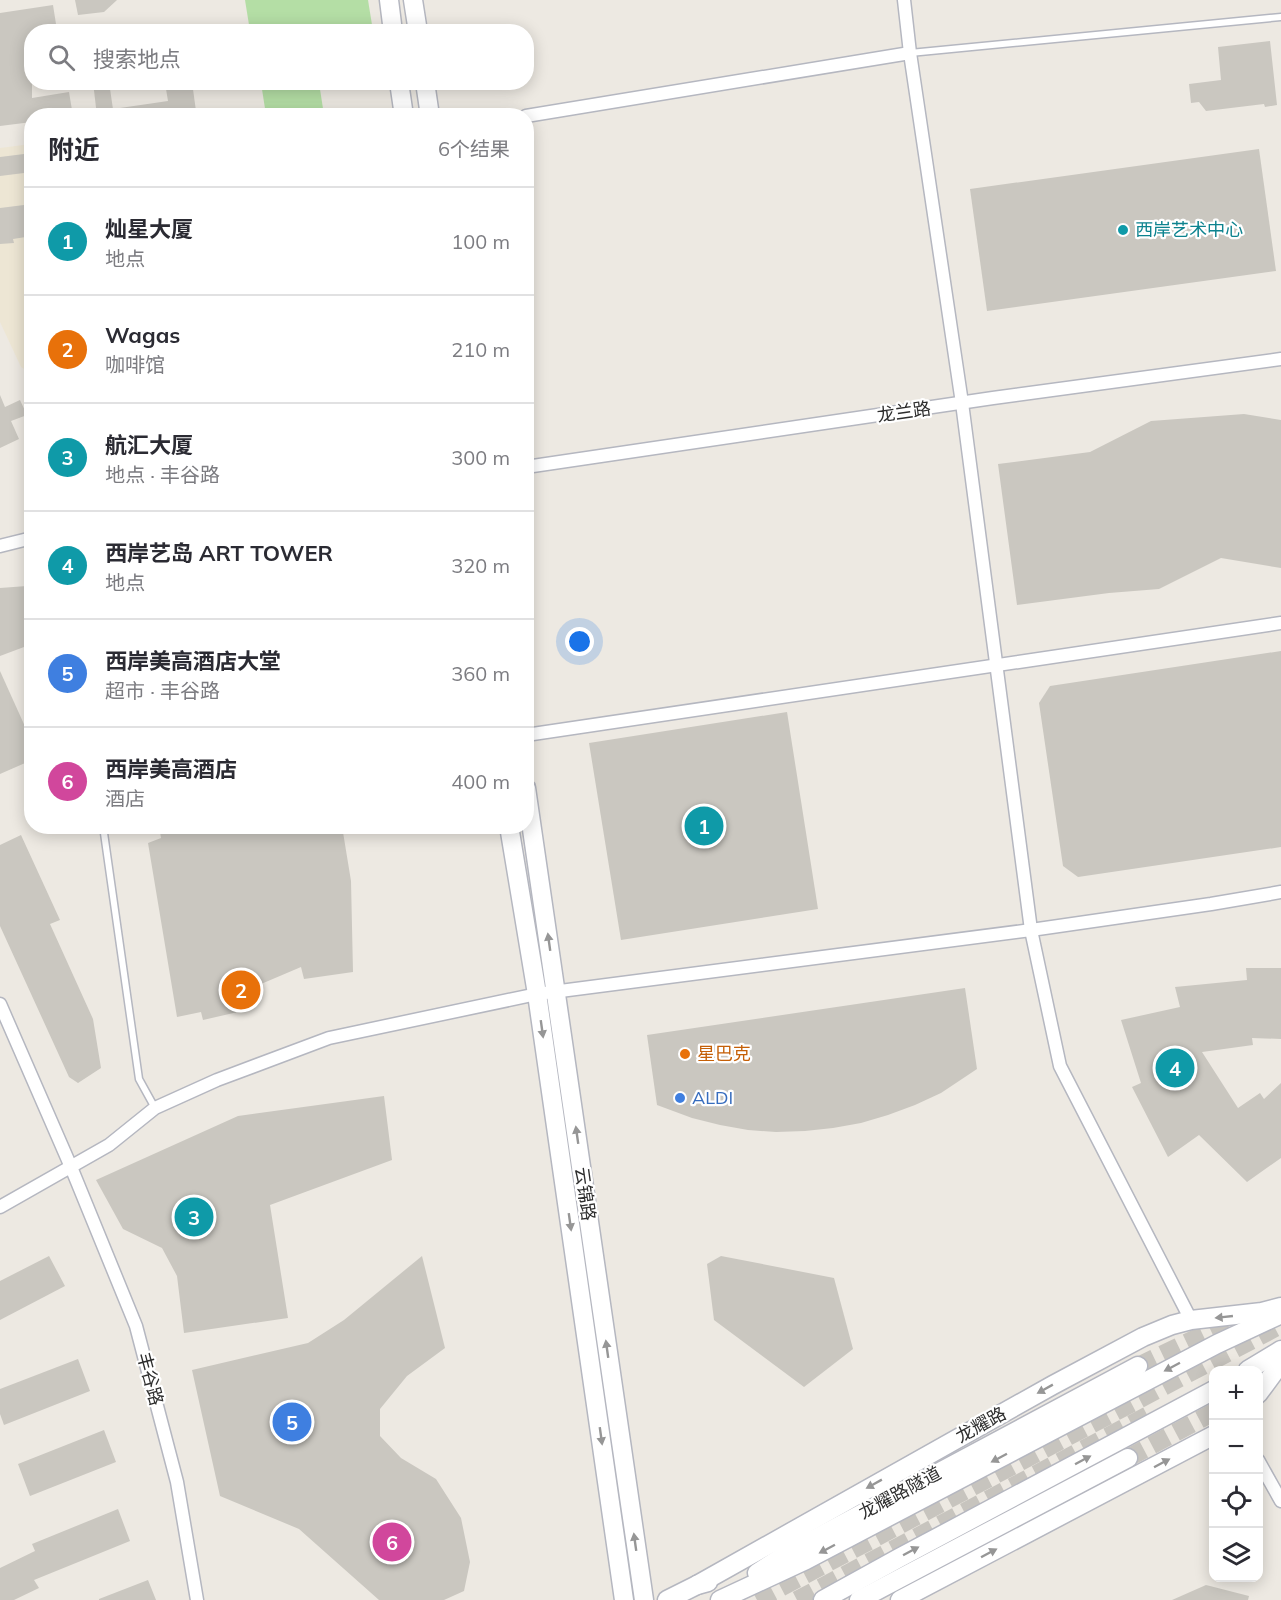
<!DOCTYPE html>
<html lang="zh">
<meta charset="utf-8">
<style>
body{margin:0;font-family:Mulish,"Noto Sans SC",sans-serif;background:#f7f7f7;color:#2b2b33}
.controls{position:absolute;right:18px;bottom:18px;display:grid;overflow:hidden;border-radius:12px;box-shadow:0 3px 15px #0003}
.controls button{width:54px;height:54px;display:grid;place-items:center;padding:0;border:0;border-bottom:2px solid #e1e1e2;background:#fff;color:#2b2b33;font:30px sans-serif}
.you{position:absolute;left:580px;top:642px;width:21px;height:21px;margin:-15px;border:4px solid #fff;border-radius:50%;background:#1a73e8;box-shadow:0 0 0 9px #1a73e833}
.badge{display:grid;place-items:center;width:39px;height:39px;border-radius:50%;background:#2563eb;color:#fff;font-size:20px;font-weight:700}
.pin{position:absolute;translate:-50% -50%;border:3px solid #fff;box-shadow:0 2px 6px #0006}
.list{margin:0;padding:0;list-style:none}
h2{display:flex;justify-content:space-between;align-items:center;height:78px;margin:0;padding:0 24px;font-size:26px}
h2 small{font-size:20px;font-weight:400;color:#7c7c81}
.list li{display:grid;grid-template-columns:39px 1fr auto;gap:18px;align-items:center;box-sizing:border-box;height:108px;padding:0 24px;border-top:2px solid #e1e1e2}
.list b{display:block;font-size:22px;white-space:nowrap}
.list p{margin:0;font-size:20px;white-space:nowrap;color:#7c7c81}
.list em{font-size:20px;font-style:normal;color:#7c7c81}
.icon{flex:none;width:33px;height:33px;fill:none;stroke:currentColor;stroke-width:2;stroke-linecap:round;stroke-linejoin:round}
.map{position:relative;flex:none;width:1281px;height:1600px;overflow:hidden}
.search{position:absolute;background:#fff;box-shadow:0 3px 15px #0003;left:24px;top:24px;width:510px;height:66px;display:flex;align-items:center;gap:15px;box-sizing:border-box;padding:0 21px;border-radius:24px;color:#7c7c81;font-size:22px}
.panel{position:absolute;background:#fff;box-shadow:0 3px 15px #0003;left:24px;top:108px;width:510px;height:726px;border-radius:24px}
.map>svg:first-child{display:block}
</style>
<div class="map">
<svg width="1281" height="1600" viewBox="0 0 1281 1600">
<rect width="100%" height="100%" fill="#ede9e2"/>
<polygon fill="#ede6d4" points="31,144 31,373 21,367 0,322 0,148"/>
<g fill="#b4dea5">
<polygon points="245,0 368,0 373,31 250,31"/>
<polygon points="261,83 319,83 324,115 266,115"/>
</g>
<g fill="#cac7c0">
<polygon points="75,0 117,0 104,12 78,15"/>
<polygon points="53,5 56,24 49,25 49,30 32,32 32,98 69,92 73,116 32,116 32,122 0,126 0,13"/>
<polygon points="1270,41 1277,105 1265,107 1264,104 1206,111 1199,102 1191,103 1189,84 1221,80 1218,47"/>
<polygon points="93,82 109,82 114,116 97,116"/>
<polygon points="173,82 192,82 196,111 169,114 169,116 120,116 120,108 168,101 166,89 174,88"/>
<polygon points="1259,149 1276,271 987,311 970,189"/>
<polygon points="32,153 32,172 0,176 0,157"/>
<polygon points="32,204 32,236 13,239 14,243 0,244 0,208"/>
<polygon points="0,395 5,407 20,400 27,415 11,421 19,439 0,448"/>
<polygon points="1244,414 1281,420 1281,568 1221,558 1159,589 1109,593 1017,605 998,464 1090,452 1151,421"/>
<polygon points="27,586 32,625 32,644 0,656 0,588"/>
<polygon points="1281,651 1281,847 1078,877 1063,866 1039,703 1050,686"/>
<polygon points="0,671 32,742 32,760 0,774"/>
<polygon points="787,712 818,909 621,940 589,743"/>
<polygon points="159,826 342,826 351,881 353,972 304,979 301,967 249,989 251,1009 203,1020 201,1012 177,1017 148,843 161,838"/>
<polygon points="21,835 60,920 50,924 93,1019 101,1068 78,1083 69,1077 0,926 0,845"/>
<polygon points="1246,968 1281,968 1281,1039 1252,1038 1253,1045 1202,1052 1238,1108 1260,1093 1264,1099 1281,1083 1281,1158 1247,1182 1199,1135 1168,1157 1132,1087 1141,1083 1121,1020 1180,1007 1175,987 1247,980"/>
<polygon points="965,988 977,1069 941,1093 915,1105 888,1115 861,1123 833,1128 805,1131 776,1132 748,1130 720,1125 692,1118 657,1105 647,1035"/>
<polygon points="384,1096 392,1160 270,1205 288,1318 184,1333 177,1276 162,1248 123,1229 96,1180 238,1116"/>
<polygon points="49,1256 65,1286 0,1320 0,1281"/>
<polygon points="422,1256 445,1348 407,1376 380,1409 380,1436 401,1458 436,1479 461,1518 470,1562 464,1591 444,1600 379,1600 299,1529 220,1496 192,1370 308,1343 344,1320"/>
<polygon points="721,1256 834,1278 853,1349 804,1387 714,1320 707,1264"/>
<polygon points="78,1359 90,1391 4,1425 0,1414 0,1389"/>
<polygon points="104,1430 116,1462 30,1496 18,1464"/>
<polygon points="118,1509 130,1541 34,1580 39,1588 14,1600 0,1600 0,1568 35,1551 32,1544"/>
<polygon points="148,1580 156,1600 99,1600 99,1599"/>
<polygon points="1206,1585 1249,1596 1248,1600 1172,1600"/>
</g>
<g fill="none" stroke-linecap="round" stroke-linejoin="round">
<g stroke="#c7c4be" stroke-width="18" stroke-dasharray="18 9" stroke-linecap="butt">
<polyline points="1138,1366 1217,1328 1243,1316"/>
<polyline points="1128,1458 1214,1412"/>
<polyline points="757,1600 1281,1325"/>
<polyline points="797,1600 1154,1412"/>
</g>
<g stroke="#b5b7c0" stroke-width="9">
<g id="lane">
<polyline points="910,53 1281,17"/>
<polyline points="103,826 139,1079 155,1108"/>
</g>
</g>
<g stroke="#b5b7c0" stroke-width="15">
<g id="street">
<polyline points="904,0 910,53 962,403 1031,930 1060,1066 1191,1320"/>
<polyline points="526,116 910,53"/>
<polyline points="526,467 993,398 1281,359"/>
<polyline points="0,546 32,538"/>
<polyline points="526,735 1281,623"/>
<polyline points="0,1004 71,1167 136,1326 177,1482 197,1600"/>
<polyline points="0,1207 109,1145 155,1108 217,1080 329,1038 537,994 1031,930 1211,904 1281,892"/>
<polyline points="1258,1460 1281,1501"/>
</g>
</g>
<g stroke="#b5b7c0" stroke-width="21">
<g id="secondary">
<polyline points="389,0 393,32"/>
<polyline points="413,0 418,32"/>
<polyline points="399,82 404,116"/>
<polyline points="425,82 430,116"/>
<polyline points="526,788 644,1600"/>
<polyline points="509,826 537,994 624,1600"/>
<polyline points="1248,1370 1281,1350"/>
<polyline points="1258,1394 1281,1363"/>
<polyline points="757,1573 788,1553 1138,1366"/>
<polyline points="697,1585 1053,1385 1143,1337 1172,1325 1191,1320 1262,1312 1281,1307"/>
<polyline points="667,1600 697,1585 708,1582"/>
<polyline points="720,1600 806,1560 1217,1344 1277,1316"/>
<polyline points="823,1600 899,1558 1214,1390"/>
<polyline points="859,1600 1128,1458"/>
<polyline points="900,1600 1214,1435"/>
</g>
</g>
<use href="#lane" stroke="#fff" stroke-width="6"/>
<use href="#street" stroke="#fff" stroke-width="12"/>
<use href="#secondary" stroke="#fff" stroke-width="18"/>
</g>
<defs><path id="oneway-solid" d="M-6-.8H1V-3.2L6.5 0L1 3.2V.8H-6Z" transform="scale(1.5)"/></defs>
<g fill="#969696">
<use href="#oneway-solid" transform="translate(549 942) rotate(-98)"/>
<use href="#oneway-solid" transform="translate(542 1029) rotate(82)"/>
<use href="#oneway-solid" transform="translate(577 1135) rotate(-98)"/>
<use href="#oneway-solid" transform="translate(570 1222) rotate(82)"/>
<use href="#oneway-solid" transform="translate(1224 1317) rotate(174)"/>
<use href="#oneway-solid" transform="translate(607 1349) rotate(-98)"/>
<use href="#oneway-solid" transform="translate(1172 1367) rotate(152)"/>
<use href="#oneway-solid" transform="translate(1045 1389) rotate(151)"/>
<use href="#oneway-solid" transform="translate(601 1436) rotate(82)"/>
<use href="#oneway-solid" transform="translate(999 1458) rotate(152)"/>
<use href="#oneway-solid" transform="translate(1083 1460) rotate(-28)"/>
<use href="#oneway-solid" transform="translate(1162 1463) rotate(-28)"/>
<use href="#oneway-solid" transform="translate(874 1484) rotate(151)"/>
<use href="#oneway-solid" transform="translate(635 1542) rotate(-98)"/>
<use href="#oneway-solid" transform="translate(827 1549) rotate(152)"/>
<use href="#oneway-solid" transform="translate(911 1551) rotate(-28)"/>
<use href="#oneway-solid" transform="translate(989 1553) rotate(-28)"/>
</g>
<circle fill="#0f9aa8" stroke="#fff" stroke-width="2" cx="1123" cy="230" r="6"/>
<circle fill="#e8710a" stroke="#fff" stroke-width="2" cx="685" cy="1054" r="6"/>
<circle fill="#3f7fe0" stroke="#fff" stroke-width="2" cx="680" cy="1098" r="6"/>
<g text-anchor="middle" stroke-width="4.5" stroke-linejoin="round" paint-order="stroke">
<g font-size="18" fill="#0d838f" stroke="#fff" text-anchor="start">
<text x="1135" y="236">西岸艺术中心</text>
</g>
<g font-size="18" fill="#2e2e2e" stroke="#fff">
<text transform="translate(904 412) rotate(-8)" y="6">龙兰路</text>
<text transform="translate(585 1194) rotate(82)" y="6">云锦路</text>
<text transform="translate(150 1379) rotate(75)" y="6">丰谷路</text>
<text transform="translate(981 1425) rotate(-29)" y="6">龙耀路</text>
<text transform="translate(900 1493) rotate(-28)" y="6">龙耀路隧道</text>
</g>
<g font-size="18" fill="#c56008" stroke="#fff" text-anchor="start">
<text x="697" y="1060">星巴克</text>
</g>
<g font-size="18" fill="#366cbe" stroke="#fff" text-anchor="start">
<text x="692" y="1104">ALDI</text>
</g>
</g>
</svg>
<div class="controls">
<button>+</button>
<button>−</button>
<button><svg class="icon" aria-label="locate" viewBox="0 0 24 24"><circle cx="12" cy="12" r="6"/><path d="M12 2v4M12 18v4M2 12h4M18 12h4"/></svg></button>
<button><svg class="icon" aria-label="layers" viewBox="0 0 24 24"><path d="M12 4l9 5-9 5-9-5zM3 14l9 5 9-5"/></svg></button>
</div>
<div class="you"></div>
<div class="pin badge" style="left:704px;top:826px;background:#0f9aa8">1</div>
<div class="pin badge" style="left:241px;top:990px;background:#e8710a">2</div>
<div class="pin badge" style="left:194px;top:1217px;background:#0f9aa8">3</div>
<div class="pin badge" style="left:1175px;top:1068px;background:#0f9aa8">4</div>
<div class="pin badge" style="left:292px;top:1422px;background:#3f7fe0">5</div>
<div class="pin badge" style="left:392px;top:1542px;background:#d1479c">6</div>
<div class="search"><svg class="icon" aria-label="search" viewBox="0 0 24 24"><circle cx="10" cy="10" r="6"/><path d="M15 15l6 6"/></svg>搜索地点</div>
<section class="panel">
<h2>附近<small>6个结果</small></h2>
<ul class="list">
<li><span class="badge" style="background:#0f9aa8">1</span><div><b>灿星大厦</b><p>地点</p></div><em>100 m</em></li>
<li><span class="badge" style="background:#e8710a">2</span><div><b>Wagas</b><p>咖啡馆</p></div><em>210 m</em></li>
<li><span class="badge" style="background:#0f9aa8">3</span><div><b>航汇大厦</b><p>地点 · 丰谷路</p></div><em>300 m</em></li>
<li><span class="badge" style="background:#0f9aa8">4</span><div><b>西岸艺岛 ART TOWER</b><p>地点</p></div><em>320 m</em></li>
<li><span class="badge" style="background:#3f7fe0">5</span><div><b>西岸美高酒店大堂</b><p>超市 · 丰谷路</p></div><em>360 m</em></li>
<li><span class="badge" style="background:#d1479c">6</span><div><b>西岸美高酒店</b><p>酒店</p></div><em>400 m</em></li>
</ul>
</section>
</div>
